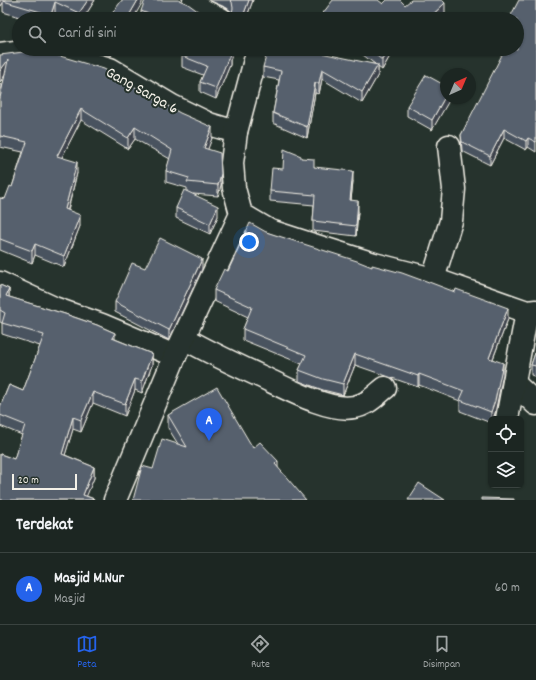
<!DOCTYPE html>
<html lang="id">
<style>
body{margin:0;font-family:Dekko,sans-serif;background:#252e2a;color:#f1f3f6}
.controls{position:absolute;right:12px;bottom:12px;display:grid;overflow:hidden;border-radius:6px;box-shadow:0 1px 3px #0004}
.controls button{width:36px;height:36px;display:grid;place-items:center;padding:0;border:0;border-bottom:1px solid #3a4340;background:#1c2622;color:#f1f3f6;font:20px sans-serif}
.compass{position:absolute;left:440px;top:68px;width:36px;height:36px;border-radius:50%;background:#1c2622;box-shadow:0 1px 3px #0004;rotate:44deg}
.scale{position:absolute;left:12px;bottom:10px;width:65px;box-sizing:border-box;padding-left:4px;border:2px solid #f4f1e8;border-top:0;font-size:11px;line-height:14px;white-space:nowrap;color:#f4f1e8;-webkit-text-stroke:3px #26332d;paint-order:stroke}
.you{position:absolute;left:249px;top:242px;width:14px;height:14px;margin:-10px;border:3px solid #fff;border-radius:50%;background:#1a73e8;box-shadow:0 0 0 6px #1a73e833}
.badge{display:grid;place-items:center;width:26px;height:26px;border-radius:50%;background:#2563eb;color:#fff;font-size:13px;font-weight:700}
.pin{position:absolute;translate:-50% -33px;filter:drop-shadow(0 1px 2px #0008)}
.pin::after{content:'';position:absolute;top:21px;width:14px;height:12px;background:inherit;clip-path:polygon(0 0,100% 0,50% 100%)}
.list{margin:0;padding:0;list-style:none}
h2{display:flex;justify-content:space-between;align-items:center;height:52px;margin:0;padding:0 16px;font-size:17px}
h2 small{font-size:13px;font-weight:400;color:#a0a5a5}
.list li{display:grid;grid-template-columns:26px 1fr auto;gap:12px;align-items:center;box-sizing:border-box;height:72px;padding:0 16px;border-top:1px solid #3a4340}
.list b{display:block;font-size:15px;white-space:nowrap}
.list p{margin:0;font-size:13px;white-space:nowrap;color:#a0a5a5}
.list em{font-size:13px;font-style:normal;color:#a0a5a5}
.icon{flex:none;width:22px;height:22px;fill:none;stroke:currentColor;stroke-width:2;stroke-linecap:round;stroke-linejoin:round}
.map{position:relative;flex:none;width:536px;height:500px;overflow:hidden}
.search{position:absolute;background:#1c2622;box-shadow:0 1px 3px #0004;left:12px;right:12px;top:12px;height:44px;display:flex;align-items:center;gap:10px;box-sizing:border-box;padding:0 14px;border-radius:22px;color:#a0a5a5;font-size:15px}
.sheet{height:124px;background:#1c2622}
nav{display:flex;justify-content:space-around;align-items:center;box-sizing:border-box;height:56px;border-top:1px solid #3a4340;background:#1c2622;font-size:11px;color:#a0a5a5}
nav a{display:grid;justify-items:center;gap:2px}
nav .on{color:#2563eb}
.map>svg:first-child{display:block}
</style>
<div class="map">
<svg width="536" height="500" viewBox="0 0 536 500">
<rect width="100%" height="100%" fill="#26332d"/>
<filter id="ink" filterUnits="userSpaceOnUse"><feTurbulence type="fractalNoise" baseFrequency=".025" numOctaves="2"/><feDisplacementMap in="SourceGraphic" scale="8" xChannelSelector="R" yChannelSelector="G"/><feConvolveMatrix kernelMatrix="1 2 1 2 8 2 1 2 1" color-interpolation-filters="sRGB"/></filter>
<g filter="url(#ink)">
<g fill="none" stroke-linecap="round" stroke-linejoin="round">
<g stroke="#f4f1e8" stroke-width="25">
<g id="minor">
<path d="M 194,0 C 197,11 212,14 221,19"/>
<polyline points="0,54 31,50 63,55 110,69 172,106 209,124 236,132"/>
<polyline points="241,214 270,231 310,244 374,264 433,279 527,312 536,311"/>
<polyline points="433,279 451,221 454,189 449,146"/>
<polyline points="0,283 54,308 102,325 175,356"/>
<path d="M 184,338 C 208,352 234,364 260,376 C 284,387 328,412 354,407 C 367,405 375,396 385,388"/>
<polyline points="514,383 536,404"/>
<polyline points="507,419 527,312"/>
<polyline points="115,500 175,356 241,214 234,188 232,163 236,132 258,49"/>
</g>
</g>
<use href="#minor" stroke="#26332d" stroke-width="22"/>
</g>
<g fill="#4a535e" stroke="#f4f1e8">
<polygon points="0,0 95,0 83,19 66,19 55,14 53,19 26,19 3,12 3,3 0,7"/>
<polygon points="211,0 253,0 246,19 228,18 232,14 232,12 227,8 211,1"/>
<polygon points="536,0 536,152 528,147 526,150 504,138 490,165 462,151 461,135"/>
<polygon points="383,4 405,5 445,13 438,19 323,19 323,13"/>
<polygon points="141,11 199,12 215,19 141,19"/>
<polygon points="92,49 115,49 111,56 92,51"/>
<polygon points="185,49 235,49 230,60 230,65 216,99 200,92 200,82 203,75 182,67 182,56"/>
<polygon points="355,49 394,49 382,70 378,67 378,75 362,103 322,79 319,94 315,93 307,138 273,123 273,113 279,80 263,77 263,67 375,64"/>
<polygon points="0,55 212,138 207,150 221,185 218,196 193,194 218,216 210,234 176,218 176,208 187,191 187,188 166,182 166,171 170,159 135,139 128,149 81,120 62,157 77,173 68,210 80,226 64,267 35,255 32,263 0,250 0,198 5,199 12,187 23,152 0,147 0,84 2,86 2,89 5,76 0,82"/>
<polygon points="450,98 432,130 407,116 407,106"/>
<polygon points="301,158 314,167 353,181 351,200 358,211 356,236 313,231 313,221 314,205 270,201 270,191 283,169"/>
<polygon points="266,232 508,319 493,359 503,374 495,413 493,419 491,419 491,423 460,411 460,401 419,385 418,387 355,365 343,395 323,390 299,381 299,370 302,364 243,340 243,329 248,317 214,301 214,290 228,271"/>
<polygon points="145,268 202,269 169,340 115,312 115,302"/>
<polygon points="0,285 9,289 9,297 65,314 97,325 115,333 115,339 152,354 152,365 142,393 135,390 125,416 93,403 81,432 73,429 65,455 94,467 94,478 86,496 94,499 94,500 0,500 0,454 14,459 22,435 0,426 0,407 9,385 23,391 40,346 2,334 2,323 0,322"/>
<polygon points="536,350 536,377 531,375 531,365"/>
<polygon points="168,415 253,448 278,468 153,469 178,444 168,428"/>
</g>
<g fill="#3c434c" stroke="#f4f1e8">
<polygon points="0,0 6,0 3,1 3,3 0,7"/>
<polygon points="88,0 95,0 83,19 79,19 79,13"/>
<polygon points="138,0 142,0 142,3 133,19 127,19"/>
<polygon points="249,0 253,0 246,19 242,19"/>
<polygon points="55,2 55,14 53,19 51,19 51,15"/>
<polygon points="445,3 445,13 438,19 428,19"/>
<polygon points="111,49 115,49 111,56"/>
<polygon points="231,49 235,49 230,60 230,65 216,99 216,88"/>
<polygon points="388,49 394,49 382,70 382,60"/>
<polygon points="8,60 8,71 0,82 0,71"/>
<polygon points="378,65 378,75 362,103 362,92"/>
<polygon points="322,69 322,79 319,94 319,83"/>
<polygon points="315,83 315,93 307,138 307,127"/>
<polygon points="446,95 446,98 450,98 450,99 432,130 432,120"/>
<polygon points="81,109 81,120 57,167 57,156"/>
<polygon points="135,127 135,139 128,149 128,138"/>
<polygon points="212,127 212,138 204,160 204,148"/>
<polygon points="504,129 504,138 490,165 490,156"/>
<polygon points="528,138 528,147 526,150 526,141"/>
<polygon points="77,162 77,173 65,220 65,209"/>
<polygon points="353,171 353,181 350,210 350,200"/>
<polygon points="221,174 221,185 218,196 218,185"/>
<polygon points="358,201 358,211 356,236 356,226"/>
<polygon points="218,206 218,216 210,234 210,224"/>
<polygon points="80,215 80,226 64,267 64,256"/>
<polygon points="35,244 35,255 32,263 32,251"/>
<polygon points="202,259 202,269 169,340 169,330"/>
<polygon points="9,289 9,301 6,296"/>
<polygon points="508,308 508,319 489,369 489,358"/>
<polygon points="152,354 152,365 142,393 142,381"/>
<polygon points="355,354 355,365 343,395 343,384"/>
<polygon points="503,363 503,374 495,413 493,419 491,419 491,412"/>
<polygon points="419,374 419,385 418,387 418,376"/>
<polygon points="135,379 135,390 125,416 125,404"/>
<polygon points="93,392 93,403 81,432 81,420"/>
<polygon points="73,417 73,429 62,465 62,454"/>
<polygon points="278,461 278,473 275,464"/>
<polygon points="94,467 94,478 85,500 83,495"/>
</g>
<g fill="#56606d" stroke="#f4f1e8">
<polygon points="3,0 88,0 79,13 55,2 51,15 3,1"/>
<polygon points="122,0 138,0 127,19 108,19"/>
<polygon points="145,0 179,0 188,4 199,12 215,19 161,19 141,11"/>
<polygon points="230,0 249,0 242,19 227,19 228,18 232,13 233,8 232,2"/>
<polygon points="333,0 378,0 383,4 387,0 400,0 405,5 411,0 442,0 445,3 428,19 330,19 323,13"/>
<polygon points="519,0 536,0 536,142 528,138 526,141 504,129 490,156 462,142 461,135 505,49 517,49 517,19 509,19"/>
<polygon points="185,49 231,49 229,53 230,54 216,88 200,82 207,66 182,56"/>
<polygon points="268,49 302,49 378,65 362,92 322,69 319,83 315,83 307,127 273,113 281,71 263,67"/>
<polygon points="368,49 388,49 382,60"/>
<polygon points="31,51 60,56 104,69 180,113 212,127 204,148 220,153 221,174 218,185 187,182 189,178 166,171 172,150 135,127 128,138 81,109 57,156 77,162 65,209 80,215 64,256 35,244 32,251 0,239 0,198 5,199 10,186 12,187 27,142 0,136 0,98 8,60 0,71 0,55"/>
<polygon points="426,75 446,86 446,95 432,120 407,106"/>
<polygon points="284,149 301,156 301,158 314,159 314,167 353,171 350,200 358,201 356,226 313,221 315,195 270,191 272,168 283,169"/>
<polygon points="184,190 218,206 210,224 176,208"/>
<polygon points="250,223 266,232 357,261 372,267 372,265 402,273 421,280 421,279 455,292 456,289 508,308 489,358 503,363 495,401 491,412 460,400 464,391 419,374 418,376 355,354 343,384 323,379 299,370 306,355 243,329 252,307 214,290 224,269 228,271"/>
<polygon points="160,238 202,259 169,330 115,302 132,263 145,268"/>
<polygon points="0,285 9,289 6,296 65,314 97,325 115,333 112,338 152,354 142,381 135,379 125,404 93,392 81,420 73,417 62,454 94,467 83,495 94,499 93,500 0,500 0,454 14,459 25,425 0,415 0,407 9,385 23,391 44,335 2,323 5,313 0,310"/>
<polygon points="536,350 536,366 531,365"/>
<polygon points="217,387 253,448 260,442 278,461 275,464 306,500 133,500 142,466 153,469 162,439 187,447 168,415"/>
<polygon points="419,483 445,500 408,500"/>
<polygon points="482,498 514,499 514,500 482,500"/>
</g>
</g>
<g text-anchor="middle" stroke-width="4" stroke-linejoin="round" paint-order="stroke">
<g font-size="16" fill="#f4f1e8" stroke="#26332d">
<text transform="translate(143 89) rotate(29)" y="6">Gang Sarga 6</text>
</g>
</g>
</svg>
<div class="controls">
<button><svg class="icon" aria-label="locate" viewBox="0 0 24 24"><circle cx="12" cy="12" r="6"/><path d="M12 2v4M12 18v4M2 12h4M18 12h4"/></svg></button>
<button><svg class="icon" aria-label="layers" viewBox="0 0 24 24"><path d="M12 4l9 5-9 5-9-5zM3 14l9 5 9-5"/></svg></button>
</div>
<svg class="compass" viewBox="-18 -18 36 36"><path d="M0-13l5 13h-10z" fill="#e53935"/><path d="M0 13l5-13h-10z" fill="#a0a5a5"/></svg>
<div class="scale">20 m</div>
<div class="you"></div>
<div class="pin badge" style="left:209px;top:441px">A</div>
<div class="search"><svg class="icon" aria-label="search" viewBox="0 0 24 24"><circle cx="10" cy="10" r="6"/><path d="M15 15l6 6"/></svg>Cari di sini</div>
</div>
<section class="sheet">
<h2>Terdekat<small></small></h2>
<ul class="list">
<li><span class="badge">A</span><div><b>Masjid M.Nur</b><p>Masjid</p></div><em>60 m</em></li>
</ul>
</section>
<nav>
<a class="on"><svg class="icon" aria-label="map" viewBox="0 0 24 24"><path d="M3 6l6-2 6 2 6-2v14l-6 2-6-2-6 2zM9 4v14M15 6v14"/></svg>Peta</a>
<a><svg class="icon" aria-label="directions" viewBox="0 0 24 24"><path d="M12 3l9 9-9 9-9-9zM9 14v-3h6M13 9l2 2-2 2"/></svg>Rute</a>
<a><svg class="icon" aria-label="saved" viewBox="0 0 24 24"><path d="M7 4h10v16l-5-4-5 4z"/></svg>Disimpan</a>
</nav>
